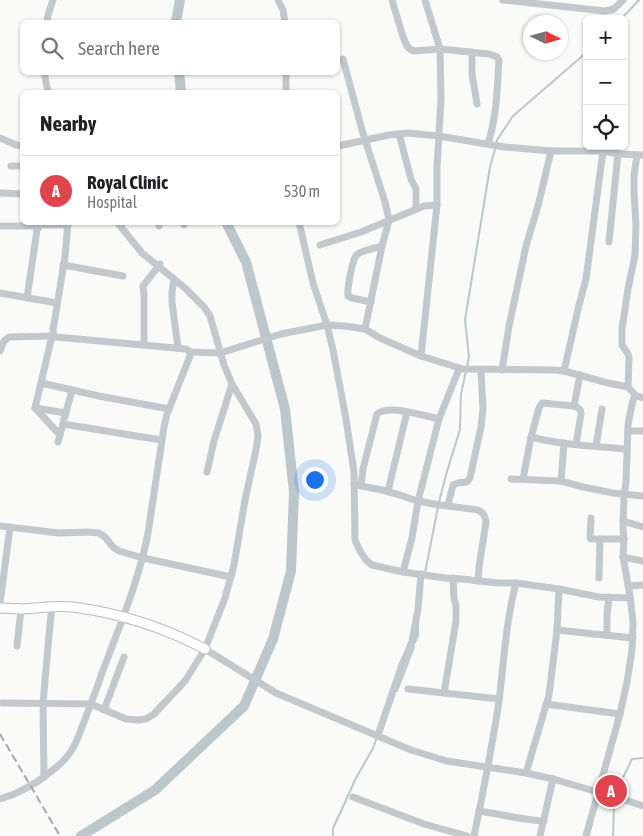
<!DOCTYPE html>
<meta charset="utf-8">
<style>
body{margin:0;font-family:"Asap Condensed",sans-serif;background:#f6f6f6;color:#202124}
.controls{position:absolute;right:15px;top:15px;display:grid;overflow:hidden;border-radius:8px;box-shadow:0 1px 4px #0004}
.controls button{width:45px;height:45px;display:grid;place-items:center;padding:0;border:0;border-bottom:1px solid #e0e0e0;background:#fff;color:#202124;font:25px sans-serif}
.compass{position:absolute;left:523px;top:15px;width:45px;height:45px;border-radius:50%;background:#fff;box-shadow:0 1px 4px #0004;rotate:95deg}
.you{position:absolute;left:314px;top:479px;width:18px;height:18px;margin:-12px;border:4px solid #fff;border-radius:50%;background:#1a73e8;box-shadow:0 0 0 8px #1a73e833}
.badge{display:grid;place-items:center;width:32px;height:32px;border-radius:50%;background:#db2777;color:#fff;font-size:16px;font-weight:700}
.pin{position:absolute;translate:-50% -50%;border:2px solid #fff;box-shadow:0 1px 5px #0006}
.list{margin:0;padding:0;list-style:none}
h2{display:flex;justify-content:space-between;align-items:center;height:65px;margin:0;padding:0 20px;font-size:21px}
h2 small{font-size:16px;font-weight:400;color:#757577}
.list li{display:grid;grid-template-columns:32px 1fr auto;gap:15px;align-items:center;box-sizing:border-box;height:70px;padding:0 20px;border-top:1px solid #e0e0e0}
.list b{display:block;font-size:19px;white-space:nowrap}
.list p{margin:0;font-size:16px;white-space:nowrap;color:#757577}
.list em{font-size:16px;font-style:normal;color:#757577}
.icon{flex:none;width:28px;height:28px;fill:none;stroke:currentColor;stroke-width:2;stroke-linecap:round;stroke-linejoin:round}
.map{position:relative;flex:none;width:643px;height:836px;overflow:hidden}
.search{position:absolute;background:#fff;box-shadow:0 1px 4px #0004;left:20px;top:20px;width:320px;height:55px;display:flex;align-items:center;gap:12px;box-sizing:border-box;padding:0 18px;border-radius:8px;color:#757577;font-size:19px}
.panel{position:absolute;background:#fff;box-shadow:0 1px 4px #0004;left:20px;top:90px;width:320px;height:135px;border-radius:8px}
.map>svg:first-child{display:block}
</style>
<div class="map">
<svg width="643" height="836" viewBox="0 0 643 836">
<rect width="100%" height="100%" fill="#fafaf8"/>
<g fill="none" stroke-linecap="round" stroke-linejoin="round">
<g stroke="#bbc7cb" stroke-width="2">
<polyline points="621,19 639,0"/>
<polyline points="496,144 497,140 513,116 587,52"/>
<polyline points="439,502 446,475 460,429 461,394 469,357 465,320 490,167 495,149"/>
<polyline points="425,573 438,507"/>
<polyline points="415,642 418,635 418,625"/>
<polyline points="397,691 414,647"/>
<polyline points="616,794 618,788 632,759 643,758"/>
<polyline points="333,836 333,828 342,809 355,780 373,748 377,737"/>
<polyline points="613,836 614,806 615,799"/>
</g>
<g stroke="#bbc7cb" stroke-width="10">
<polyline points="176,22 180,0"/>
<polyline points="179,72 181,92"/>
<polyline points="81,836 155,790 244,706 273,639 291,571 294,492 285,409 246,262 226,222"/>
</g>
<g stroke="#b5babe" stroke-width="11">
<path id="major" d="M 0,608 C 8,608 15,609 23,609 C 40,608 56,605 73,607 C 119,613 163,627 205,649"/>
</g>
<g stroke="#c3c8cc" stroke-width="7">
<polyline points="278,0 283,10 285,22"/>
<path d="M 392,0 L 403,37 L 407,46 L 410,49 L 414,51 L 440,49 L 489,54 L 497,57 L 499,60 C 497,90 497,115 488,144"/>
<polyline points="425,0 440,49 441,99 437,167 437,205 421,356 463,369 555,370 564,371 608,383 628,387 635,395 643,398"/>
<polyline points="503,0 605,11 614,9 623,0"/>
<polyline points="47,22 48,15 53,0"/>
<polyline points="472,52 472,74 477,104"/>
<polyline points="343,59 362,130 385,202 389,220 382,246 365,329"/>
<polyline points="44,72 48,92"/>
<polyline points="286,72 286,92"/>
<polyline points="399,134 411,179 416,189 416,209"/>
<polyline points="0,138 16,145 22,146"/>
<polyline points="338,146 389,135 408,133 439,136 504,147 551,151 603,151 618,154 643,155"/>
<polyline points="11,166 22,166"/>
<polyline points="0,193 22,194"/>
<polyline points="158,222 159,226"/>
<polyline points="184,222 184,225"/>
<polyline points="299,222 313,283 327,325 333,350 346,419 354,472 355,540 360,551 366,560 372,565 403,572 445,578 462,579 498,583 516,583 559,589 599,597 630,598"/>
<polyline points="0,226 39,226"/>
<polyline points="609,242 618,154"/>
<polyline points="320,245 361,232 424,206 437,205"/>
<polyline points="63,265 123,276"/>
<polyline points="174,279 172,292 172,302 178,348"/>
<polyline points="0,293 57,303"/>
<polyline points="27,298 37,230 39,226 42,225 68,225"/>
<path d="M 371,302 L 352,298 L 348,296 C 347,289 352,261 356,256 C 359,251 376,248 382,246"/>
<polyline points="52,336 35,408 60,435"/>
<polyline points="144,345 144,294 143,286 160,264"/>
<polyline points="0,351 4,341 9,337 54,336"/>
<polyline points="190,352 220,353 281,334 327,325 345,326 365,329 380,338 421,356"/>
<polyline points="502,370 509,326 526,246 538,206 551,151"/>
<polyline points="564,371 579,305 586,279 603,151"/>
<polyline points="41,383 99,396 169,409"/>
<polyline points="628,387 629,358 628,354 622,345 622,329 628,289 635,255 636,225 634,192 634,176 637,155"/>
<polyline points="574,406 580,375"/>
<polyline points="35,408 66,413"/>
<polyline points="63,424 161,440"/>
<polyline points="628,431 643,431"/>
<path d="M 531,437 C 562,445 595,446 627,449"/>
<polyline points="58,442 72,390"/>
<polyline points="596,446 602,409"/>
<polyline points="207,472 214,441 232,384"/>
<polyline points="511,479 561,481 583,487 613,493 643,496"/>
<path d="M 523,479 L 531,437 L 539,408 L 542,403 L 574,406 C 579,408 581,409 581,414 L 576,444"/>
<polyline points="561,481 564,443"/>
<path d="M 354,484 C 366,488 378,488 389,492 C 399,494 409,499 419,501 C 439,506 459,507 478,510 C 484,513 485,516 486,522 L 479,567 L 478,581"/>
<path d="M 361,486 L 363,469 L 377,414 C 389,404 425,416 439,419"/>
<polyline points="388,491 407,412"/>
<polyline points="448,505 453,485 458,483 467,482 470,478 481,427 483,409 481,370"/>
<polyline points="591,518 590,538 591,539 624,539"/>
<polyline points="623,521 643,527"/>
<polyline points="0,526 59,533 88,532 99,533 105,537 113,547 119,551 143,558 231,577"/>
<polyline points="623,557 643,561"/>
<polyline points="403,572 412,538 418,501 439,419 459,369"/>
<polyline points="599,578 600,539"/>
<polyline points="628,586 643,585"/>
<polyline points="0,603 10,527"/>
<polyline points="557,630 633,638"/>
<polyline points="607,635 607,615 609,597"/>
<polyline points="17,646 21,609"/>
<polyline points="205,649 276,693 411,750 447,761 526,773 553,779 622,799 643,806"/>
<polyline points="408,689 499,699"/>
<polyline points="444,693 456,621 456,605 454,599 453,578"/>
<polyline points="2,703 91,704 126,719 139,720 146,719 154,714 185,681 205,649 225,598 234,565 245,500 256,450 258,436 256,424 232,384 224,365 210,316 204,307 185,288 142,253 117,222"/>
<polyline points="546,704 620,714"/>
<polyline points="104,710 124,657"/>
<polyline points="378,735 402,665 412,642 418,609 421,574"/>
<polyline points="526,773 549,695 557,630 559,589"/>
<polyline points="44,777 43,703 49,635 52,606"/>
<polyline points="353,797 424,824 467,836"/>
<path d="M 0,799 C 21,793 36,784 53,770 C 60,764 67,759 71,751 C 76,744 79,735 82,727 C 89,709 96,691 102,673 C 119,627 139,581 148,533 L 164,427 L 167,414 L 190,356 L 190,352 L 186,349 L 56,337 L 54,336 L 53,330 L 65,257 L 68,222"/>
<path d="M 479,811 C 501,814 522,820 544,821"/>
<path d="M 474,836 C 483,794 491,751 498,708 C 504,666 505,624 516,583"/>
<polyline points="540,836 553,779"/>
<polyline points="586,836 620,714 627,682 632,650 633,622 630,595 623,557 624,539 623,529 624,497 626,482 628,425 632,404 635,395"/>
</g>
<use href="#major" stroke="#fff" stroke-width="9"/>
<polyline stroke="#a2aab0" stroke-width="2" stroke-dasharray="8 4" stroke-linecap="butt" points="0,734 60,836"/>
</g>
</svg>
<div class="controls">
<button>+</button>
<button>−</button>
<button><svg class="icon" aria-label="locate" viewBox="0 0 24 24"><circle cx="12" cy="12" r="6"/><path d="M12 2v4M12 18v4M2 12h4M18 12h4"/></svg></button>
</div>
<svg class="compass" viewBox="-18 -18 36 36"><path d="M0-13l5 13h-10z" fill="#e53935"/><path d="M0 13l5-13h-10z" fill="#757577"/></svg>
<div class="you"></div>
<div class="pin badge" style="left:611px;top:791px;background:#e0444e">A</div>
<div class="search"><svg class="icon" aria-label="search" viewBox="0 0 24 24"><circle cx="10" cy="10" r="6"/><path d="M15 15l6 6"/></svg>Search here</div>
<section class="panel">
<h2>Nearby<small></small></h2>
<ul class="list">
<li><span class="badge" style="background:#e0444e">A</span><div><b>Royal Clinic</b><p>Hospital</p></div><em>530 m</em></li>
</ul>
</section>
</div>
